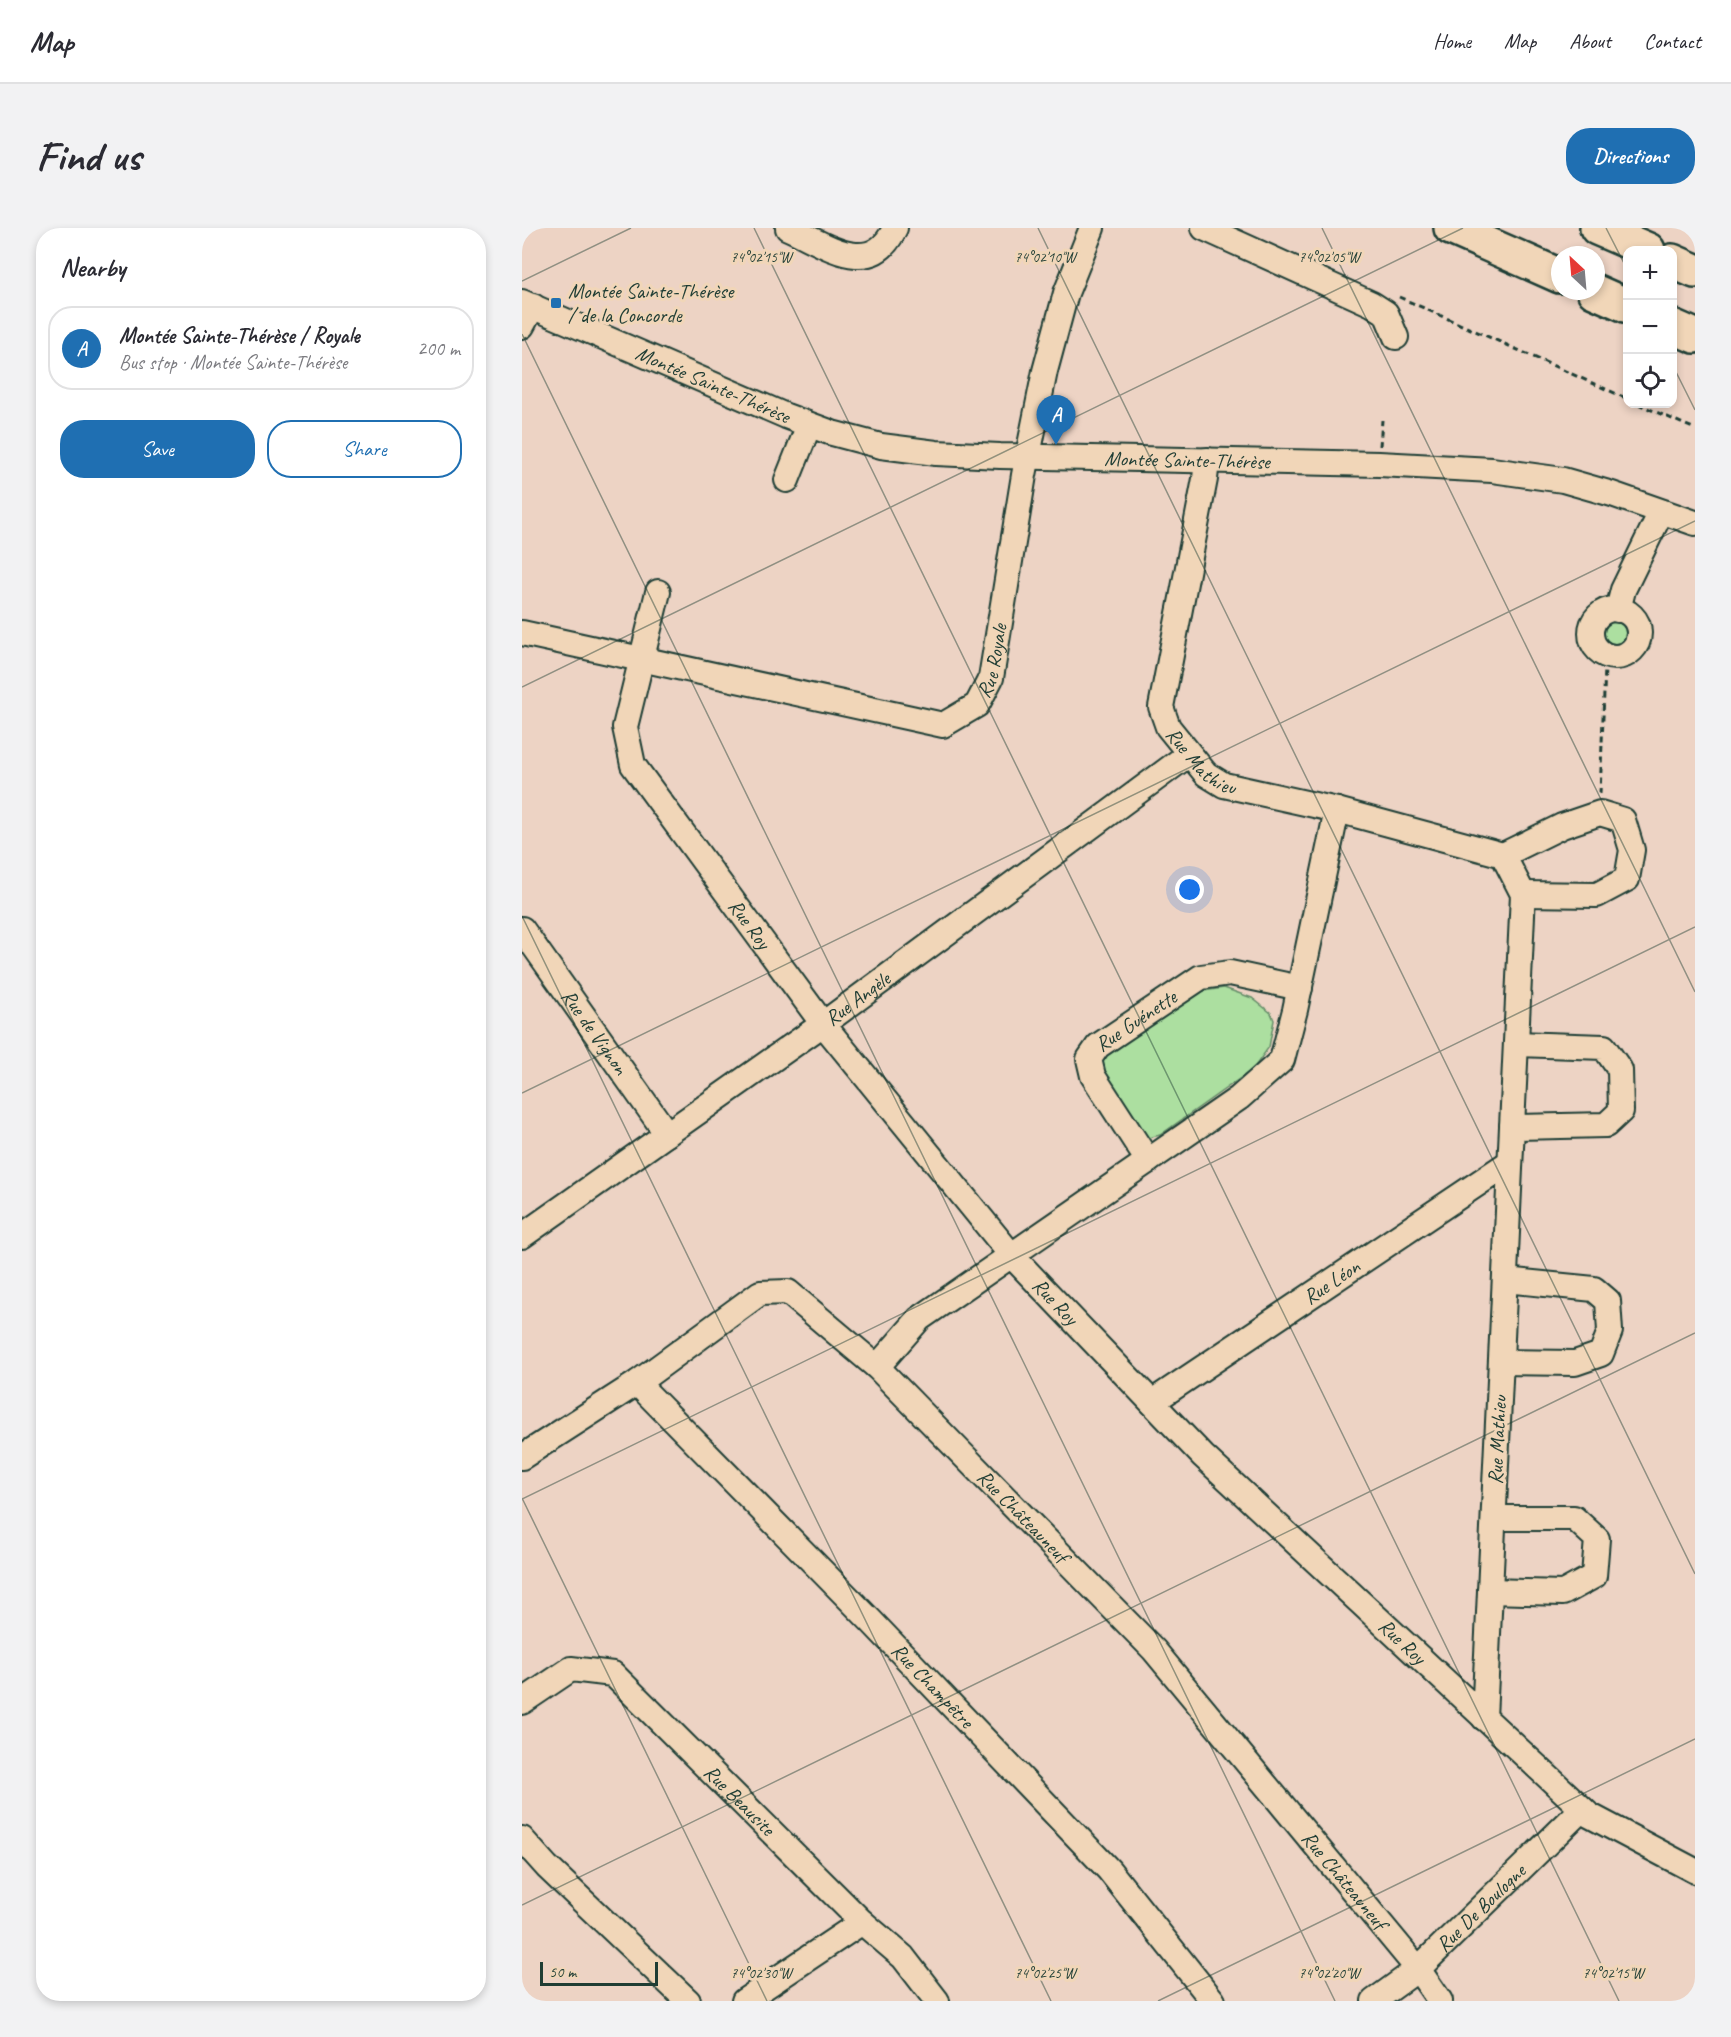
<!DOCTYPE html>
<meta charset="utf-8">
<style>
body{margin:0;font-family:Caveat,sans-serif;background:#f2f2f3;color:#2b2b33}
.controls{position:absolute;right:18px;top:18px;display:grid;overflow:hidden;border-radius:12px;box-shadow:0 3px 9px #0003}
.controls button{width:54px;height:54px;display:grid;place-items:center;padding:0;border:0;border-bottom:2px solid #e1e1e2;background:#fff;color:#2b2b33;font:30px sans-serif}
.compass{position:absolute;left:1029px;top:18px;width:54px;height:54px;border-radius:50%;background:#fff;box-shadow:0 3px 9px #0003;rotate:334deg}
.scale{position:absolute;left:18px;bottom:15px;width:118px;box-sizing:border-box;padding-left:6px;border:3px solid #1f3d34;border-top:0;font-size:16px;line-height:21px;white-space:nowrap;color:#1f3d34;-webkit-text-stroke:4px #f1d6b8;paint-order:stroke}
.you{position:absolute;left:668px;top:662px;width:21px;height:21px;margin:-15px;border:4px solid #fff;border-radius:50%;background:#1a73e8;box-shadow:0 0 0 9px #1a73e833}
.badge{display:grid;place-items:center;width:39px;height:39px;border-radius:50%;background:#1f6fb2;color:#fff;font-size:20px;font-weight:700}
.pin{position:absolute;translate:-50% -50px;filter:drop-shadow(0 2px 3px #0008)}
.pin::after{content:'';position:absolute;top:32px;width:21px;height:18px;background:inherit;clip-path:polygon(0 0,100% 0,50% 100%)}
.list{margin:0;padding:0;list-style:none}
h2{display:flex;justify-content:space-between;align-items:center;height:78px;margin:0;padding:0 24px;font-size:26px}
h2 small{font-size:20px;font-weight:400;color:#7c7c81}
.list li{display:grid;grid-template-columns:39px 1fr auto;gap:18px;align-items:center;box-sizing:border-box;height:84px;margin:0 12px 12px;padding:0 12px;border:2px solid #e1e1e2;border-radius:24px}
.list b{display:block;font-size:22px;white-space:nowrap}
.list p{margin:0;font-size:20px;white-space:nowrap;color:#7c7c81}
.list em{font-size:20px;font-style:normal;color:#7c7c81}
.actions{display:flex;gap:12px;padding:18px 24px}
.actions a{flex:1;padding:14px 0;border:2px solid #1f6fb2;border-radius:24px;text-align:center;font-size:21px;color:#1f6fb2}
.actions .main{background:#1f6fb2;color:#fff}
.icon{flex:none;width:33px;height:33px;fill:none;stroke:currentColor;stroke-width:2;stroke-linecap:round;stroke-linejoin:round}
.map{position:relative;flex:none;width:1173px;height:1773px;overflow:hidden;border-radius:24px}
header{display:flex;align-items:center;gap:36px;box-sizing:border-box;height:84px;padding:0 30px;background:#fff;border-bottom:2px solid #e1e1e2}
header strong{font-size:28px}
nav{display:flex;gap:33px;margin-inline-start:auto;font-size:21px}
.intro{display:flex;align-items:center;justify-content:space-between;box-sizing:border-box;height:144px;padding:0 36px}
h1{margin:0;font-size:42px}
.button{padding:15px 27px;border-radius:24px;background:#1f6fb2;color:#fff;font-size:21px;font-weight:700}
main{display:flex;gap:36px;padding:0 36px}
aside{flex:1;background:#fff;border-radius:24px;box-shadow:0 3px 9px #0003}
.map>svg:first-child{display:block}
</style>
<header>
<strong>Map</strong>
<nav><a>Home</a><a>Map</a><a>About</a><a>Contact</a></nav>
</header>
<div class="intro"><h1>Find us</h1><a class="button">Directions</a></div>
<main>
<aside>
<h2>Nearby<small></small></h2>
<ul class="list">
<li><span class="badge">A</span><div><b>Montée Sainte-Thérèse / Royale</b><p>Bus stop · Montée Sainte-Thérèse</p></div><em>200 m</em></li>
</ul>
<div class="actions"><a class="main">Save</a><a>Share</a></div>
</aside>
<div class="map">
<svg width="1173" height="1773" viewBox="0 0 1173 1773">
<rect width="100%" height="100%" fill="#edd3c4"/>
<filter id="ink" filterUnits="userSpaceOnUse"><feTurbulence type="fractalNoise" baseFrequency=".0167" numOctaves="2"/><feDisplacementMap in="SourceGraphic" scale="12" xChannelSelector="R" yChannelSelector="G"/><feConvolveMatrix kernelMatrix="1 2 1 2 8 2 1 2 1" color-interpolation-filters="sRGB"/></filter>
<g filter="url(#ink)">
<g fill="#acdfa0" stroke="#668e6a" stroke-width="1.5">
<circle cx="1093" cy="406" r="15"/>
<polygon points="702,760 730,770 749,785 752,792 747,819 731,841 638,907 626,910 617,904 580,851 579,833 587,823 674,764"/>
</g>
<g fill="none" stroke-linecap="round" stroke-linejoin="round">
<g stroke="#1f3d34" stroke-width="28">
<g id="minor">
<path d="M 266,0 C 303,16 349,52 373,0"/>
<polyline points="682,0 850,76 864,85 874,109"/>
<path id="s1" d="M 0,74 L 264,188 L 310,205 L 359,218 L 414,225 L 478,228 L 857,236 L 970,242 L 1041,252 L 1090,266 L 1173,295"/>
<polyline points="0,98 11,78"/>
<path id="s2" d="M 685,232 L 683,251 L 639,479 L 646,499 L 684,546 L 702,557 L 815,582 L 981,627 L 1001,666 L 962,1490"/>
<polyline points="265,252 287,197"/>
<path id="s3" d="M 136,364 L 103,499 L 111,537 L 301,796 L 490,1028 L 681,1228 L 1067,1587 L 1173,1643"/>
<circle cx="1093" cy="405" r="24"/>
<polyline points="1096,382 1101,362 1139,284"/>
<path id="s4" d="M 0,405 L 421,497 L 455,477 L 469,450 L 502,247 L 523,143 L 544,65 L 570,0"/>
<polyline points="981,627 1040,598 1078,585 1101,592 1110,622 1105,651 1075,667 1001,666"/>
<path id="s5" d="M 0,701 L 145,906"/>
<polyline points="990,899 1084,897 1099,883 1098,842 1082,819 994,816"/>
<path id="s6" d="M 626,933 L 571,848 L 567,831 L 576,818 L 679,749 L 708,745 L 778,760"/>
<path id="s7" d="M 0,1008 L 301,796 L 667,526"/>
<polyline points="979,1134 1053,1135 1079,1126 1088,1103 1086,1073 1072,1061 983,1052"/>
<polyline points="355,1139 397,1091 717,870 760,832 773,782 815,582"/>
<path id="s8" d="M 115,1155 L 349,1393 L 587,1642 L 691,1773"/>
<path id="s9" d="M 630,1174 L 988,934"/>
<path id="s10" d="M 0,1229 L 115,1155 L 238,1065 L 266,1064 L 355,1139 L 632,1422 L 896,1741 L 918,1773"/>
<polyline points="968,1363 1041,1365 1072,1348 1075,1311 1052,1290 972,1290"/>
<path id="s11" d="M 0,1474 L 49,1441 L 91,1446 L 340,1694 L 381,1729 L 415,1773"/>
<polyline points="0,1611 25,1639 166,1773"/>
<polyline points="222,1773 340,1694"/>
<path id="s12" d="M 852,1773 L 896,1741 L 1060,1581"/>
</g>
</g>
<g stroke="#1f3d34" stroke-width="38">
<g id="highway">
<polyline points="929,0 1038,48"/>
<polyline points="1075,0 1126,22"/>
<polyline points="1150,33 1173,43"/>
<polyline points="1072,63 1106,78"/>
<polyline points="1150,98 1173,108"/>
</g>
</g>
<g stroke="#1f3d34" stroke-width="3" stroke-dasharray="6 4.5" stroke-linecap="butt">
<polyline points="877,69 1106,171"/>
<polyline points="1116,176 1173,201"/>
<polyline points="858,218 860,192"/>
<polyline points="1078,566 1083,439"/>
</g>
<use href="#minor" stroke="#f1d6b8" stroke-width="24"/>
<use href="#highway" stroke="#f1d6b8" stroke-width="33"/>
</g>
</g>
<path fill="none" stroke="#1f3d34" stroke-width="1.5" stroke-opacity="0.45" d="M 232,0 L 1097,1773M 516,0 L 1173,1346M 800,0 L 1173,764M 1084,0 L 1106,43M 0,53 L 109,0M 0,106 L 813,1773M 1150,136 L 1173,182M 0,459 L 941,0M 0,688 L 529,1773M 0,865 L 1173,293M 0,1270 L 245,1773M 0,1271 L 1173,699M 0,1677 L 1173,1105M 636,1773 L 1173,1511"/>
<rect fill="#1f6fb2" stroke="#f1d6b8" stroke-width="2" x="28" y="69" width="12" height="12" rx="3"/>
<g text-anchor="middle" stroke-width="6" stroke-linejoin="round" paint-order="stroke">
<g font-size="21" fill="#1f3d34" stroke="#f1d6b8" text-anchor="start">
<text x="46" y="70">Montée Sainte-Thérèse<tspan x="46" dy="24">/ de la Concorde</tspan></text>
</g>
<g font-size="21" fill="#1f3d34" stroke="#f1d6b8">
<text dy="7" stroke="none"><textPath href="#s1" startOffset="208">Montée Sainte-Thérèse</textPath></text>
<text dy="7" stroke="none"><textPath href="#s1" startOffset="694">Montée Sainte-Thérèse</textPath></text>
<text dy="7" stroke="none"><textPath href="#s4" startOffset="518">Rue Royale</textPath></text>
<text dy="7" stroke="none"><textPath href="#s2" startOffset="321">Rue Mathieu</textPath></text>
<text dy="7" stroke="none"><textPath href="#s3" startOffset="375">Rue Roy</textPath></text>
<text dy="7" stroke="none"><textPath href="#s7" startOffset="411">Rue Angèle</textPath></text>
<text dy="7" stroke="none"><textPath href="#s6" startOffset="180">Rue Guénette</textPath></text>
<text dy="7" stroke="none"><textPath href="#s5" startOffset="126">Rue de Vignon</textPath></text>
<text dy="7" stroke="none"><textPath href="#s9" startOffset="216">Rue Léon</textPath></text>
<text dy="7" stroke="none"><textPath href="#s3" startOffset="861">Rue Roy</textPath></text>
<text transform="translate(975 1212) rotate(-87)" y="7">Rue Mathieu</text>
<text dy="7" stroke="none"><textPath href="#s10" startOffset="642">Rue Châteauneuf</textPath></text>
<text dy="7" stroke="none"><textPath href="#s3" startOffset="1347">Rue Roy</textPath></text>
<text dy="7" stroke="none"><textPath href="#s8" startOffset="423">Rue Champêtre</textPath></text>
<text dy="7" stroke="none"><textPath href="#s11" startOffset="280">Rue Beausite</textPath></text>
<text dy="7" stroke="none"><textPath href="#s10" startOffset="1128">Rue Châteauneuf</textPath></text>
<text dy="7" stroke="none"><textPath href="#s12" startOffset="142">Rue De Boulogne</textPath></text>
</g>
</g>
<g font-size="15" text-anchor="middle" fill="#1f3d34" stroke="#f1d6b8" stroke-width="6" stroke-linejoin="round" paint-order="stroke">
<text x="239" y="34">74°02'15"W</text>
<text x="523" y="34">74°02'10"W</text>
<text x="807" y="34">74°02'05"W</text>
<text x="239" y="1750">74°02'30"W</text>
<text x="523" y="1750">74°02'25"W</text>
<text x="807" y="1750">74°02'20"W</text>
<text x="1091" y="1750">74°02'15"W</text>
</g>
</svg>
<div class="controls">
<button>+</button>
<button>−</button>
<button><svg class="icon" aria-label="locate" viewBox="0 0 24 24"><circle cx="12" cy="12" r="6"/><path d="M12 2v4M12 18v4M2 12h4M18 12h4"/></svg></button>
</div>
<svg class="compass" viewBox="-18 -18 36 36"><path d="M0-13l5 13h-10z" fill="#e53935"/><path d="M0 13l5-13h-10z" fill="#7c7c81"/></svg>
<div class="scale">50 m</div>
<div class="you"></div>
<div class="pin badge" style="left:534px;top:217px">A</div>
</div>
</main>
